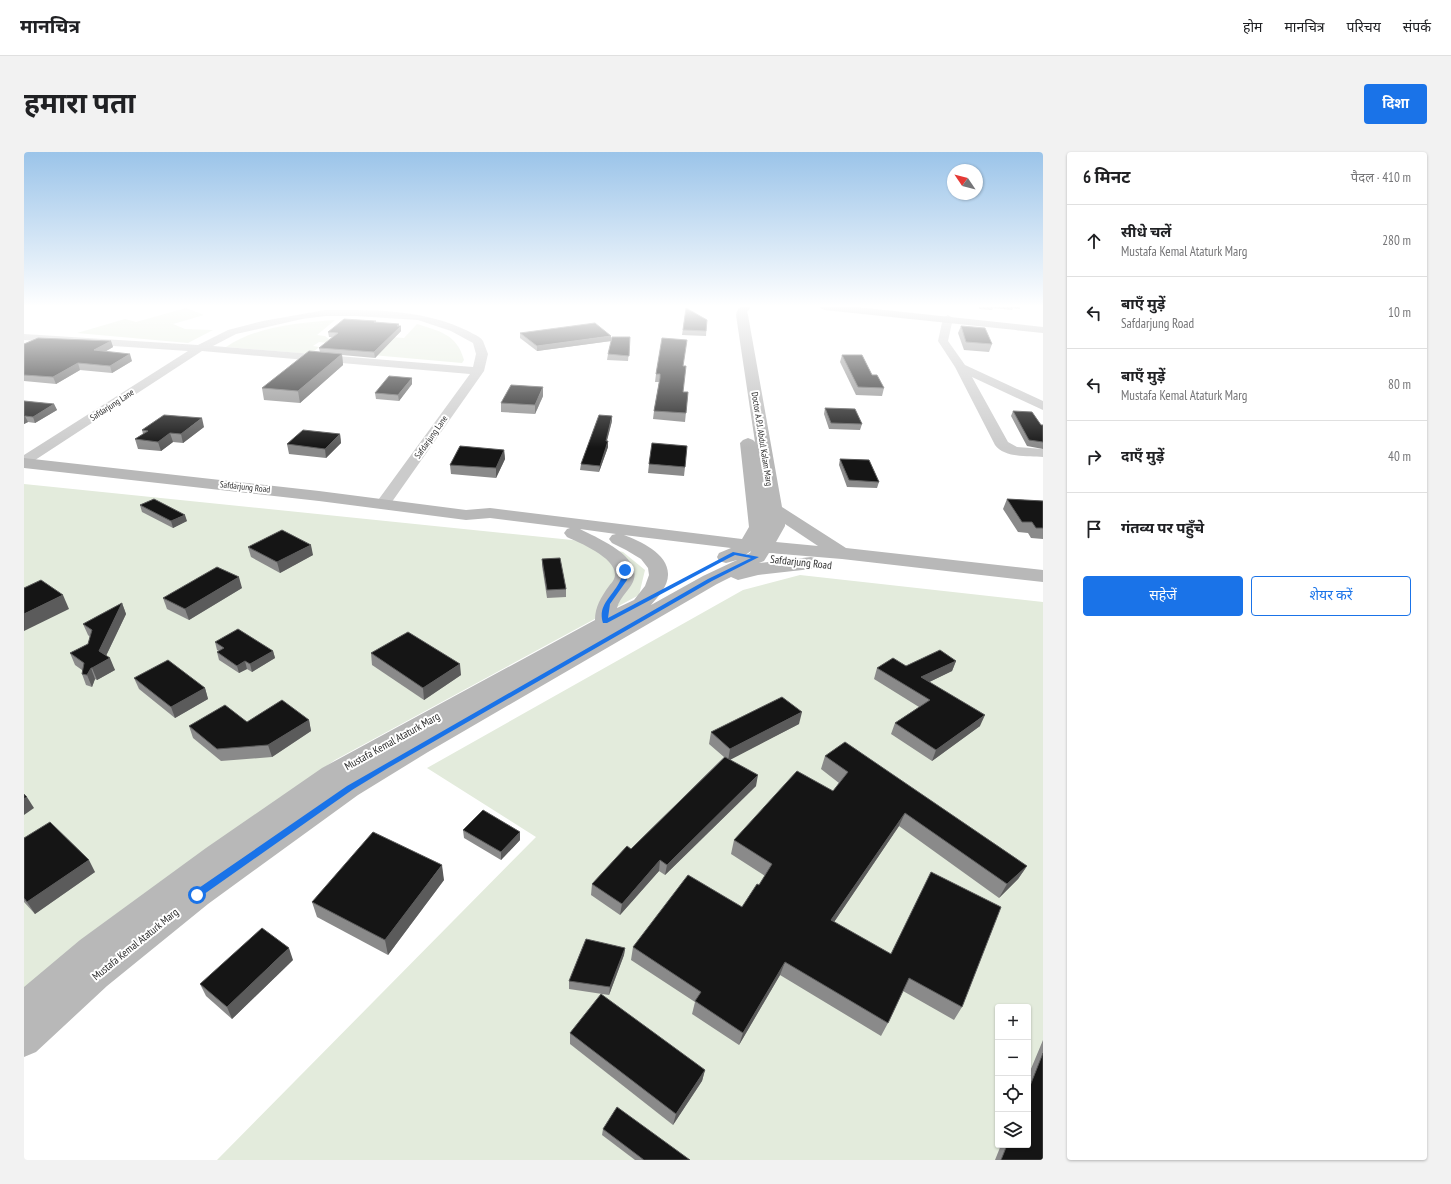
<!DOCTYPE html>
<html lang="hi">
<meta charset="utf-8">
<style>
body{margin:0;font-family:"PT Sans Narrow","Noto Sans Devanagari",sans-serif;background:#f2f2f2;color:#202124}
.controls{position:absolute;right:12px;bottom:12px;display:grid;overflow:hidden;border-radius:4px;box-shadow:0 1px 3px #0004}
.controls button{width:36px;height:36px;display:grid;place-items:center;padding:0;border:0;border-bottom:1px solid #e0e0e0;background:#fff;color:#202124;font:20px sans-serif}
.compass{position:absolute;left:923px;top:12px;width:36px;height:36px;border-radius:50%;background:#fff;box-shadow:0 1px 3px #0004;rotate:305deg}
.stop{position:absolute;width:12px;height:12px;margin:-9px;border:3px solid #1a73e8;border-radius:50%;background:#fff}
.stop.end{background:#1a73e8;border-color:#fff;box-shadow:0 1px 4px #0008}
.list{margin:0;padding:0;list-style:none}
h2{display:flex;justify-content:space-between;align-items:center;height:52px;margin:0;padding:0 16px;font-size:17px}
h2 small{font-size:13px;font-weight:400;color:#757577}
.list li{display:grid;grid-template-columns:26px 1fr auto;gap:12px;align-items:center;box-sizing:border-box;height:72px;padding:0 16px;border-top:1px solid #e0e0e0}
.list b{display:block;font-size:15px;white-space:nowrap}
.list p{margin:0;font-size:13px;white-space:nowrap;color:#757577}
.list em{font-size:13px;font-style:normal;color:#757577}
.actions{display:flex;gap:8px;padding:12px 16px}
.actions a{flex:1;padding:9px 0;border:1px solid #1a73e8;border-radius:4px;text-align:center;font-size:14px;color:#1a73e8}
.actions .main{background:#1a73e8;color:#fff}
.icon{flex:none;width:22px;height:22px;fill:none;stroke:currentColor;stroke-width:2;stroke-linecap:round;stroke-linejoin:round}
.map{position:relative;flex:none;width:1019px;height:1008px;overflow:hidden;border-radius:4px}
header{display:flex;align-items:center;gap:24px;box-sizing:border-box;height:56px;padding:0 20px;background:#fff;border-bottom:1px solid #e0e0e0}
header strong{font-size:19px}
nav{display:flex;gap:22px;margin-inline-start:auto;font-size:14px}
.intro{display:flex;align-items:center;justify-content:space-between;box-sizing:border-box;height:96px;padding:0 24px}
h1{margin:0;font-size:28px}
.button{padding:10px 18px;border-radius:4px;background:#1a73e8;color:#fff;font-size:14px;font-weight:700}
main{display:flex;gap:24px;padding:0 24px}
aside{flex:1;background:#fff;border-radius:4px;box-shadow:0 1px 3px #0004}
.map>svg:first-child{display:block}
</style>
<header>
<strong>मानचित्र</strong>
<nav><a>होम</a><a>मानचित्र</a><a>परिचय</a><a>संपर्क</a></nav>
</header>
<div class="intro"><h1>हमारा पता</h1><a class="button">दिशा</a></div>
<main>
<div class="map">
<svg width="1019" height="1008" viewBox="0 0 1019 1008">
<rect width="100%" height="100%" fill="#fff"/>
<g fill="#e3ebdc" fill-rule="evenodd">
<polygon points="162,156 180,163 149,172 161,177 189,178 164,191 53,181 101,167 112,170"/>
<path d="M 311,168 L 293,183 L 301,184 L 306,188 L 303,191 L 295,190 L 289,194 L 295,195 L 287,202 L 202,195 C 233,174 275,171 311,168 Z"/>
<path d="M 393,172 C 415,179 433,182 440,208 L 438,211 L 337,202 L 367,185 L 380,186 Z"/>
<polygon points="0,332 558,389 599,400 621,418 615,443 311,608 75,776 0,841"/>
<path d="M 776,423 L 1019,450 L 1019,1008 L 193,1008 L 512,685 L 403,616 L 719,438 ZM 974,855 L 1004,855 L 1004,993 L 974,993 Z"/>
</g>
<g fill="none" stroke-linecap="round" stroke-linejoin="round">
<g fill="#cbcbcb" fill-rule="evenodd">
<path d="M 301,158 C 350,158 399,157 444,179 C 449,182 456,184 459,189 L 464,202 L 460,219 L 365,354 L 360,356 L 355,354 L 352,351 L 446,222 L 178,199 L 5,312 L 0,313 L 0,303 L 164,199 L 0,188 L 0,182 L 174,193 L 204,178 L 239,169 ZM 301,164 L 332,164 L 394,168 L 427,179 L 449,191 L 452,202 L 449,215 L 189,194 L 212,182 L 278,167 Z"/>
<path d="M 924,163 L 929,166 L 924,189 L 941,213 L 1019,249 L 1019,258 L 948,225 L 984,290 L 993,295 L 1019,297 L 1019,305 C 1005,304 980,306 971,293 L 931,215 L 914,189 L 919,166 Z"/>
</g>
<g fill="#b8b8b8" fill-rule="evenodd">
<path d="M 716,155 L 727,155 L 723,160 L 724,163 L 758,355 L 822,396 L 1019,418 L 1019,430 L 818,407 L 745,401 L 740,409 L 735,411 L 787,405 L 794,407 L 797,411 L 794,415 L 787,417 L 734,423 L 714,428 L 707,425 L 693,432 L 404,600 L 334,643 L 184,752 L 83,834 L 12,900 L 0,905 L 0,835 L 56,788 L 182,696 L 298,616 L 571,468 C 571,455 577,445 585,434 C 586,432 589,430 590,427 C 598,408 556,391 543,385 L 540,381 L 543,377 L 546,376 L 466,366 L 442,368 L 295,349 L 0,316 L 0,306 L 295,339 L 442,358 L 466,356 L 718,387 L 725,375 L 716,291 L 719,288 L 724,286 L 729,288 L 731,290 L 712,163 L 713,159 ZM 761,372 L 794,394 L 752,390 L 761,374 ZM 556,377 L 592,382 L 588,383 L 585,387 L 588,391 L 602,398 L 617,407 L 624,416 L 625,423 L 621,434 L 610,448 L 593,456 C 596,444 608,436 610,427 C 616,403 573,386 556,377 ZM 600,383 L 707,396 L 695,401 L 693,405 L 695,409 L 702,411 L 713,408 L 679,424 L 627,453 C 634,445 644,434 644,423 C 645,402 616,389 600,383 ZM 727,399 L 726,401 L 720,404 Z"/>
<polygon points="795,155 833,155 1019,175 1019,181 800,158"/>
</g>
</g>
<g fill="#8a8a8a">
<polygon points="955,155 996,155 996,157 989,156 988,158 969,156 968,158 955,157"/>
<polygon points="662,156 683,168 682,184 658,183"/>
<polygon points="352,169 352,170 375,174 377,179 351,206 318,203 319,213 276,251 240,248 238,236 296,200 295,196 308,185 305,185 304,180"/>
<polygon points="937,174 968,192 965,200 940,198 934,181"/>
<polygon points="496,181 587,189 513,199 496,186"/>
<polygon points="606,185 604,209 583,208 584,202"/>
<polygon points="87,189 89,195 82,199 108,209 88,221 56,218 32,232 0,229 0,192"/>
<polygon points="818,203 848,223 860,236 858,244 832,243 816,210"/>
<polygon points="659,214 659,240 664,240 661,270 629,267 630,259 635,230 631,230 632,222"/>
<polygon points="388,226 388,232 375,249 352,247 351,241"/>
<polygon points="519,244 511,262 477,260 477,251"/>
<polygon points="0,249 30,252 33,258 11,271 4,270 0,272"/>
<polygon points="801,256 838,272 836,278 805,277 800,262"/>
<polygon points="989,259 1017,273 1019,273 1019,297 1003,294 987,264"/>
<polygon points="588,269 583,289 584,295 575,320 556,318 557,312"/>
<polygon points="180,275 159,291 149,290 137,299 114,297 111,287 119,282 118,278"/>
<polygon points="316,282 317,291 302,306 265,302 263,292"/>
<polygon points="480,298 481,307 472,326 427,322 426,313"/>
<polygon points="816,307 855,330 853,336 823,335 815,313"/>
<polygon points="625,312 661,315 660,324 624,321"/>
<polygon points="983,347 1019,349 1019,387 1007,386 1004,381 994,380 979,357"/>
<polygon points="116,353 163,369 149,376 118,360"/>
<polygon points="224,395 289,403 256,421 227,405"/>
<polygon points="518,407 542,437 542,445 523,446 518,414"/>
<polygon points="218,436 165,468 143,457 139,446"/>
<polygon points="98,451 102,462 82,504 91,518 73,528 71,527 68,535 62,533 58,522 58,518 51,513 46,501 64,492 66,485 64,483 59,472"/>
<polygon points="191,490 249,499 251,506 228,520 223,517 215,521 195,508 193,500 195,499 193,498"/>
<polygon points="347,501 437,523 400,548 348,513"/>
<polygon points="932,509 928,519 905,530 956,574 908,609 867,582 871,571 895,555 850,527 853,516 882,514"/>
<polygon points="110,526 181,536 184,547 151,566 115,537"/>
<polygon points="285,568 287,579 248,605 197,609 169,586 165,574"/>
<polygon points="775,572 706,607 732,634 641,723 635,719 596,763 567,743 568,732 607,697 700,605 685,592 687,580"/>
<polygon points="801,604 1003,714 994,727 975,746 875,674 810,770 938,855 930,868 879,839 864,871 857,884 756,823 715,893 668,862 671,850 607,808 609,795 718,755 735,733 741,724 707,702 710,688 809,639 815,631 797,617"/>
<polygon points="439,678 496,680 496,688 477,708 440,686"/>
<polygon points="0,686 71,720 11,762 0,750"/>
<polygon points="420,728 364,803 293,765 288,750"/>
<polygon points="601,796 600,803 585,843 545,837 545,829"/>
<polygon points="269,808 208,867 182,844 176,832"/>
<polygon points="546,881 681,918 678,929 649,973 546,892"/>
<polygon points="1019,888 1019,1008 971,1008 977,993 1004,993 1004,924"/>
<polygon points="579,977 666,1008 611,1008 578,983"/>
</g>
<g fill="#5b5b5b">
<polygon points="375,172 375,176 377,174 377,179 351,206 350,200"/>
<polygon points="587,184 587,189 513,199 513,194"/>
<polygon points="87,189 89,195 72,205 70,198"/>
<polygon points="106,202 108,209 88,221 86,214"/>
<polygon points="318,202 319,213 276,251 274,239"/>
<polygon points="54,211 56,218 32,232 29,225"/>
<polygon points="388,226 388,232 375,249 374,243"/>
<polygon points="519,235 519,244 511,262 511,253"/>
<polygon points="30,252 33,258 11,271 9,265"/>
<polygon points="1,264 4,270 0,272 0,265"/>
<polygon points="588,264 588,269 581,295 582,289"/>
<polygon points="178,266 180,275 159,291 157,282"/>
<polygon points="146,281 149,290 137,299 134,290"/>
<polygon points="316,282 317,291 302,306 301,297"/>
<polygon points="584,289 584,295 575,320 576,314"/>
<polygon points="480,298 481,307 472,326 472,316"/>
<polygon points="161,363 163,369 149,376 147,369"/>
<polygon points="287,393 289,403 256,421 253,410"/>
<polygon points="215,425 218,436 165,468 161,457"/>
<polygon points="39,443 45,457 0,479 0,462"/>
<polygon points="98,451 102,462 79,510 75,499"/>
<polygon points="249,499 251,506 228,520 226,512"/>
<polygon points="86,506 91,518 73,528 68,516"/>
<polygon points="221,509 223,517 215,521 213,514"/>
<polygon points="932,509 928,519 893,536 897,525"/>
<polygon points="436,512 437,523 400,548 399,536"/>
<polygon points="67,516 71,527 68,535 63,523"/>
<polygon points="181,536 184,547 151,566 147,555"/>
<polygon points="778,560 775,572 704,609 706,597"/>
<polygon points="961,563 956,574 908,609 912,598"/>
<polygon points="285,568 287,579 248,605 244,593"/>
<polygon points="734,623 732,634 641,723 643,713"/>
<polygon points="3,645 10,656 0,663 0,647"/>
<polygon points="881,661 875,674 802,782 807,768"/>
<polygon points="496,680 496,688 477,708 477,700"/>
<polygon points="65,708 71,720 11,762 3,750"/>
<polygon points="636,708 635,719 596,763 598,752"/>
<polygon points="418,713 420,728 364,803 361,788"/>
<polygon points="1003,714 994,727 975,746 983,732"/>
<polygon points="265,796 269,808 208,867 203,855"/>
<polygon points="601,796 600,803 585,843 586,835"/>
<polygon points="761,810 756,823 715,893 719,881"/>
<polygon points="681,918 678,929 649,973 652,962"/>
</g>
<g fill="#151515" stroke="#5b5b5b">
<polygon points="662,156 683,168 682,179 659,178"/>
<polygon points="320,167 352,169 350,170 375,172 373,174 377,174 350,200 295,196 314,181 304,180"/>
<polygon points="571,171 587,184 513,194 496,181"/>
<polygon points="937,174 961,176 968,192 942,190"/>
<polygon points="588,185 606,185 605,204 584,202"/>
<polygon points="14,186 87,189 70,198 106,202 86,214 54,211 29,225 0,223 0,192"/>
<polygon points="638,186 663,188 659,214 662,214 659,240 664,240 662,261 630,259 636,226 636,222 632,222"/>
<polygon points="285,199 318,202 274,239 238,236"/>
<polygon points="818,203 838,203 848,223 853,223 860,236 834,235"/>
<polygon points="365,224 388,226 374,243 351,241"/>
<polygon points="487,233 519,235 511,253 477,251"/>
<polygon points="0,249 30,252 9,265 1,264 0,265"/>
<polygon points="801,256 831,257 838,272 807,271"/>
<polygon points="989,259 1008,260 1017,273 1019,273 1019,290 1005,288"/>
<polygon points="140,263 178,266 157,282 146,281 134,290 111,287 124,279 118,278"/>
<polygon points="575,263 588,264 582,289 584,289 576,314 557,312"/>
<polygon points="279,278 316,282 301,297 263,292"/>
<polygon points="628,291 663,294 661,315 625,312"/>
<polygon points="436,294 480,298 472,316 426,313"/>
<polygon points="816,307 845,308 855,330 825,328"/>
<polygon points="130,347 161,363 147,369 116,353"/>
<polygon points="983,347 1019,349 1019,376 1012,376 1008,370 998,370"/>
<polygon points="258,378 287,393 253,410 224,395"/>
<polygon points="536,406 542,437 523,438 518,407"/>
<polygon points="193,415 215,425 161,457 139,446"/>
<polygon points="17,428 39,443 0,462 0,436"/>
<polygon points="98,451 75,499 86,506 68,516 67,516 63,523 58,522 60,511 46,501 64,492 68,478 59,472"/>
<polygon points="214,477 249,499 226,512 221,509 213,514 193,500 200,496 191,490"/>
<polygon points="384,480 436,512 399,536 347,501"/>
<polygon points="916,498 932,509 897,525 961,563 912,598 871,571 906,548 853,516 869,506 882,514"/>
<polygon points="144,508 181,536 147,555 110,526"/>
<polygon points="758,545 778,560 706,597 687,580"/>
<polygon points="258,548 285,568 244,593 193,597 165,574 201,553 223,570"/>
<polygon points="821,590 1003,714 983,732 881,661 807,768 867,802 907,720 977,755 938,855 885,826 864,871 761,810 719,881 671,849 677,840 609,795 664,723 718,755 733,732 735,733 748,712 710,688 773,619 809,639 824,620 801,604"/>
<polygon points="701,605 734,623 643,713 636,708 598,752 568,732 603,694 607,697"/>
<polygon points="0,642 3,645 0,647"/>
<polygon points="459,658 496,680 477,700 439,678"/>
<polygon points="26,670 65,708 3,750 0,746 0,686"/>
<polygon points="349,680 418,713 361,788 288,750"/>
<polygon points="238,776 265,796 203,855 176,832"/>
<polygon points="562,787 601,796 586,835 545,829"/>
<polygon points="577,842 681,918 652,962 546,881"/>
<polygon points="1019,901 1019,1008 977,1008 983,993 1004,993 1004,939"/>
<polygon points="593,955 666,1008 620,1008 579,977"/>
</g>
<linearGradient id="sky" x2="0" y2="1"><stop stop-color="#9bc4e9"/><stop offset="0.52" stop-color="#fff"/><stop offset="1" stop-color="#fff" stop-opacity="0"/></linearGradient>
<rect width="1019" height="296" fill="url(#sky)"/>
<path fill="#1a73e8" d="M 709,400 L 735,405 L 688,429 L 364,616 L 328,638 L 176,745 L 169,745 L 168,743 L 169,740 L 323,634 L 684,427 L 727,406 L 711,403 L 703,407 L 583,471 L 579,471 C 573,453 589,444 596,429 C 598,426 598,421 599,417 L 604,418 L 603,428 L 586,452 L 584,466 Z"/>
<g text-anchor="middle" stroke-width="4" stroke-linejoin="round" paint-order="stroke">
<g font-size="9" fill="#2e2e2e" stroke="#fff">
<text transform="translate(88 253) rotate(-33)" y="3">Safdarjung Lane</text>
<text transform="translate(407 285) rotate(-55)" y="3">Safdarjung Lane</text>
<text transform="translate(738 287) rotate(81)" y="3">Doctor A.P.J. Abdul Kalam Marg</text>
<text transform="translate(221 335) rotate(6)" y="3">Safdarjung Road</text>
</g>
<g font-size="11" fill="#2e2e2e" stroke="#fff">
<text transform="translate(777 410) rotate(6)" y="4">Safdarjung Road</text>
<text transform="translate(368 589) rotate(-29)" y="4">Mustafa Kemal Ataturk Marg</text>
<text transform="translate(111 792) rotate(-39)" y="4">Mustafa Kemal Ataturk Marg</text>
</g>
</g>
</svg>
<div class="controls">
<button>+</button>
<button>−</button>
<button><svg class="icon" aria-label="locate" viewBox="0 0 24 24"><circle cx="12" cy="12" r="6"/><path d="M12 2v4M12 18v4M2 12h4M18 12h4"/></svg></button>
<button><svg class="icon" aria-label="layers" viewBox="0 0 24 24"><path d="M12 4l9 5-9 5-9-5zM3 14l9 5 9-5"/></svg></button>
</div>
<svg class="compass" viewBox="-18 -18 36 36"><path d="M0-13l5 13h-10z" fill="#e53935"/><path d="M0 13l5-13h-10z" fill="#757577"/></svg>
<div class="stop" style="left:173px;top:743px"></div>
<div class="stop end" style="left:601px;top:418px"></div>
</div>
<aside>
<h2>6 मिनट<small>पैदल · 410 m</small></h2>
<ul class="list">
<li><svg class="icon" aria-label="ahead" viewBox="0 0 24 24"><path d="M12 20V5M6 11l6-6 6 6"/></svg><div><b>सीधे चलें</b><p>Mustafa Kemal Ataturk Marg</p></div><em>280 m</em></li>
<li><svg class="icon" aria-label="left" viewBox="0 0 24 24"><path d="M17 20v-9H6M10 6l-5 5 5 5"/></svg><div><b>बाएँ मुड़ें</b><p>Safdarjung Road</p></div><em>10 m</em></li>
<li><svg class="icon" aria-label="left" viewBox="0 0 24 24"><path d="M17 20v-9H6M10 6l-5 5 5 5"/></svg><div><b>बाएँ मुड़ें</b><p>Mustafa Kemal Ataturk Marg</p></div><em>80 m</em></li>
<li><svg class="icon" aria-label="right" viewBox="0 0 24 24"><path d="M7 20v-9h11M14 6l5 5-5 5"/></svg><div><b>दाएँ मुड़ें</b></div><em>40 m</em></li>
<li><svg class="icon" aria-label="arrive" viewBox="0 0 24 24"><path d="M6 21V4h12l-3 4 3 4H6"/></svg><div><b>गंतव्य पर पहुँचे</b></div></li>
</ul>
<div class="actions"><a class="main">सहेजें</a><a>शेयर करें</a></div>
</aside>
</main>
